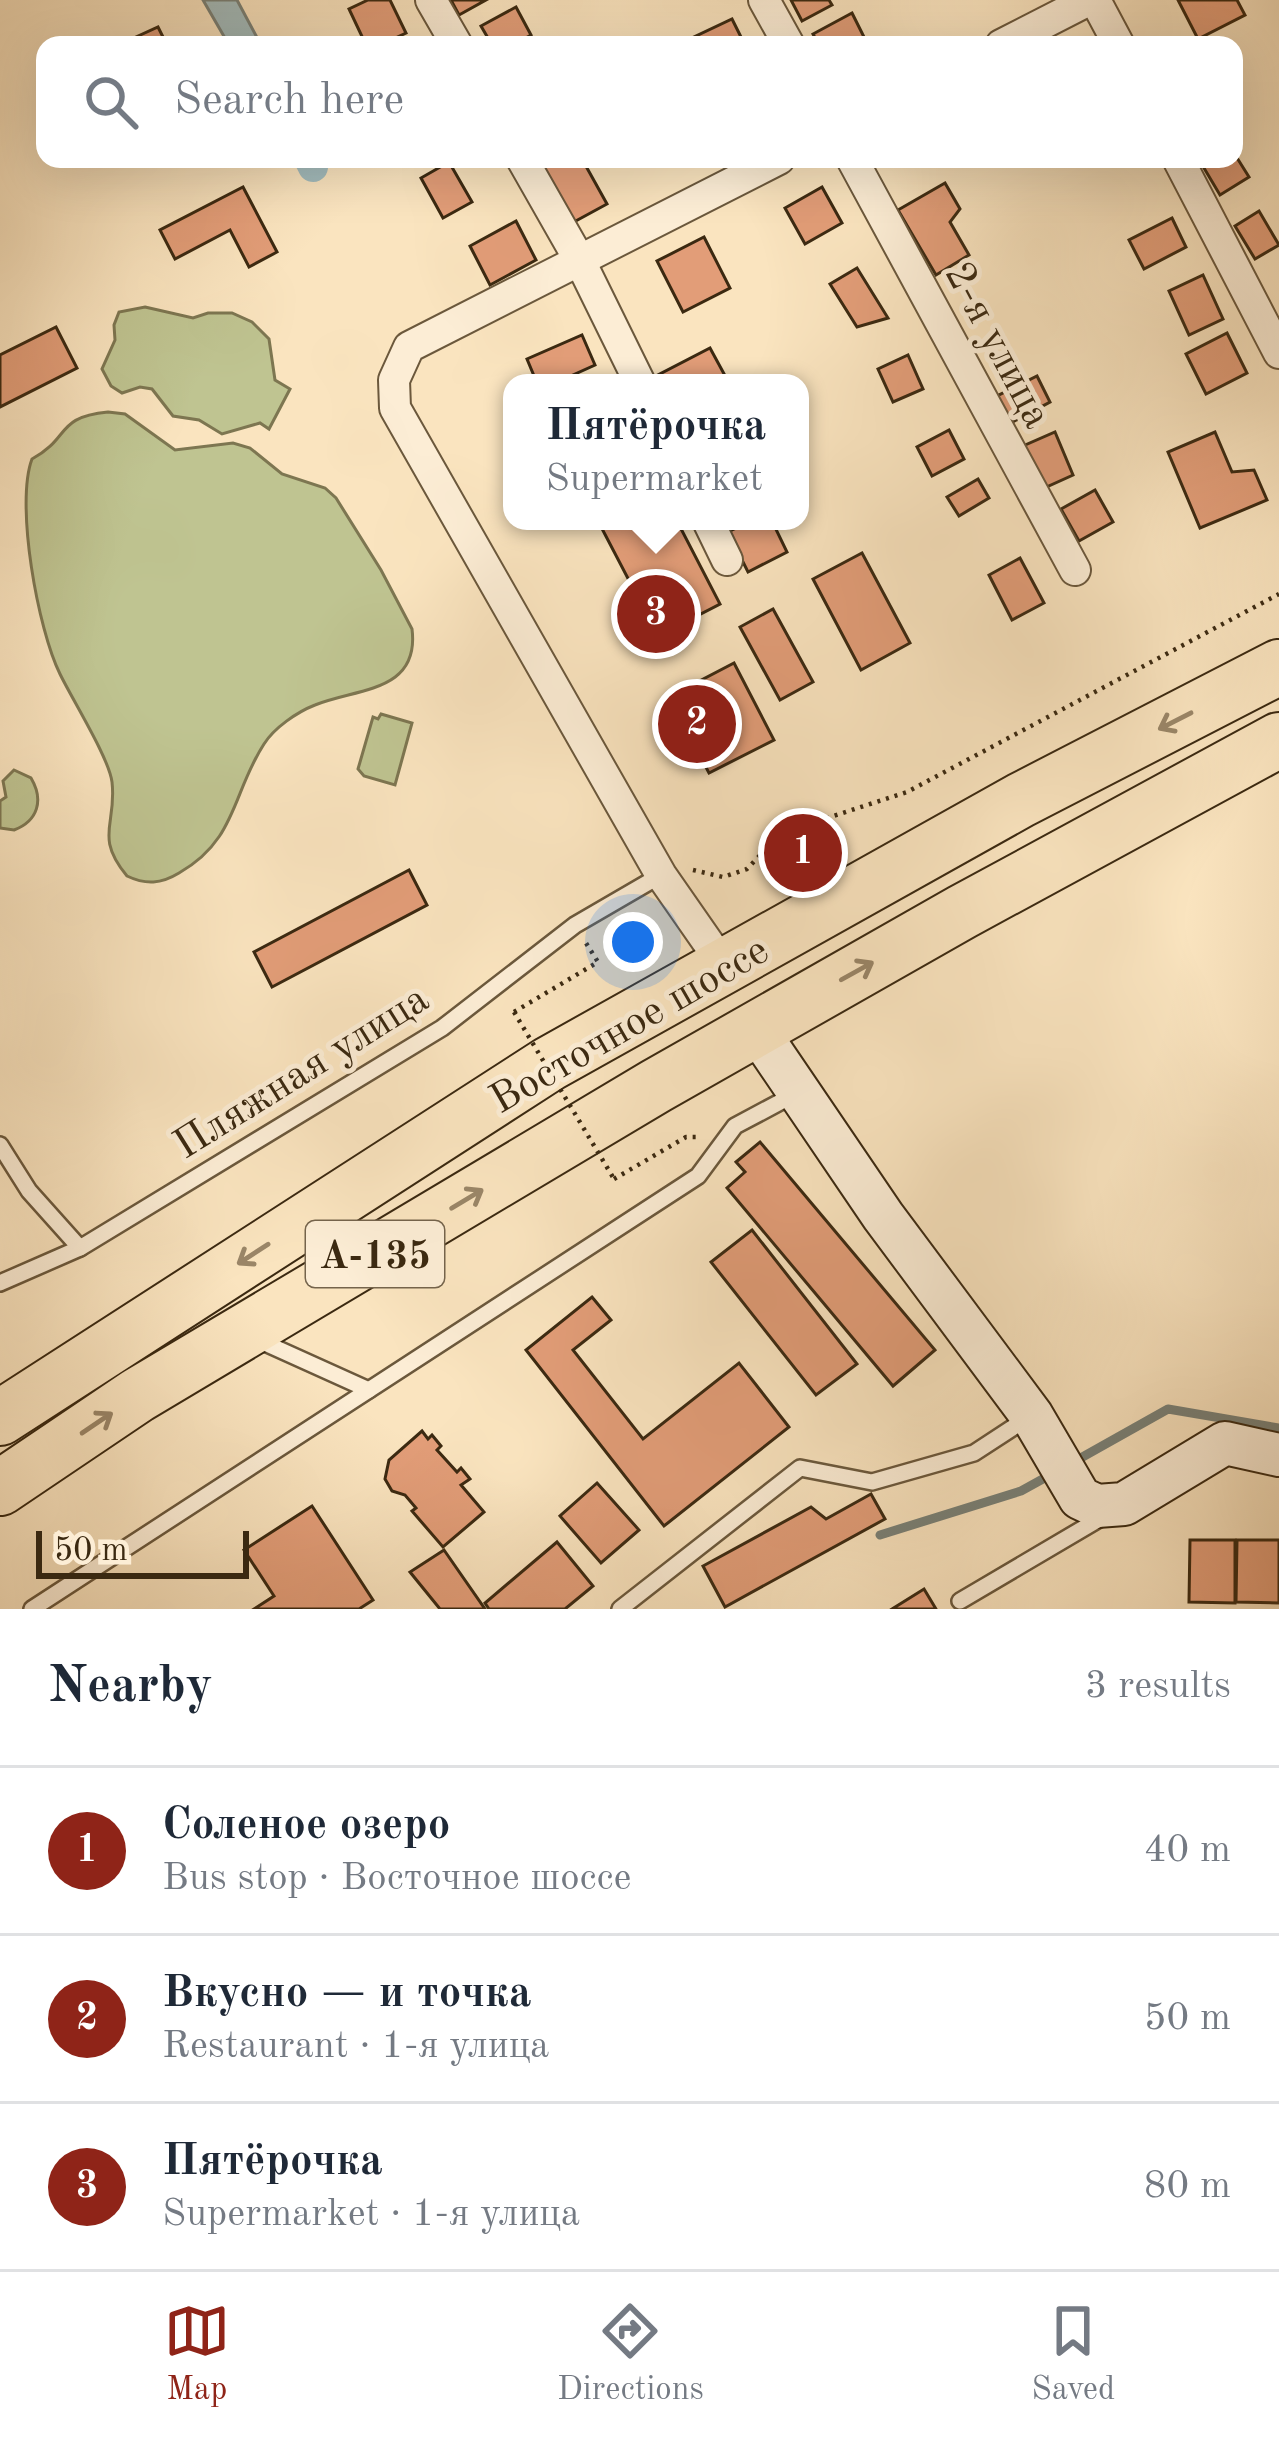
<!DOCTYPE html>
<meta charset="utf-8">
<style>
body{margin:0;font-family:"Old Standard TT",serif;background:#f2f2f3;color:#1f2937}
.scale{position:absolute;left:36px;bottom:30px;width:213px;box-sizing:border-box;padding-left:12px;border:6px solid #3b2911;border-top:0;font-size:33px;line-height:42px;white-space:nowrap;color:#3b2911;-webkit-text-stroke:9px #fcedd5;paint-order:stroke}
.you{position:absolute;left:633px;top:942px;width:42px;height:42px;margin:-30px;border:9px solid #fff;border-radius:50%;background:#1a73e8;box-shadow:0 0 0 18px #1a73e833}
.badge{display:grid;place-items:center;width:78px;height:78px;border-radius:50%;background:#8f2418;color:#fff;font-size:39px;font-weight:700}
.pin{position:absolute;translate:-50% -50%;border:6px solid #fff;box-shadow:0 3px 12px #0006}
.popup{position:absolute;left:503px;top:374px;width:306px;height:156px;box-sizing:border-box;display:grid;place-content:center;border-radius:24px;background:#fff;filter:drop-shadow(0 3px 9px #0005);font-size:39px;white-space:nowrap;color:#747a83}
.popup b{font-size:45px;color:#1f2937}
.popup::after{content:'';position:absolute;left:50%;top:100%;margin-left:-24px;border:24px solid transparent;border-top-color:#fff}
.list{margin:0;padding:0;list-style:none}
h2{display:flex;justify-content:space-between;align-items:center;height:156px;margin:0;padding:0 48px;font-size:51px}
h2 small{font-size:39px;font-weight:400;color:#747a83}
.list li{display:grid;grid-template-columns:78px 1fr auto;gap:36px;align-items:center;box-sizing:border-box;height:168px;padding:0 48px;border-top:3px solid #e0e1e3}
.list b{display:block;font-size:45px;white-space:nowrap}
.list p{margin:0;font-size:39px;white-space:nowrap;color:#747a83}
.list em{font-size:39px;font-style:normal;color:#747a83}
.icon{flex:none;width:66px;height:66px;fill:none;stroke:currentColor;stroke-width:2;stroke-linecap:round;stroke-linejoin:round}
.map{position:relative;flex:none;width:1279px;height:1609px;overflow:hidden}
.search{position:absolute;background:#fff;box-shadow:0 12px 48px #0002;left:36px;right:36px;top:36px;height:132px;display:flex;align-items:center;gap:30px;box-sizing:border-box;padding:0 42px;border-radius:24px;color:#747a83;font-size:45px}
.sheet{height:660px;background:#fff}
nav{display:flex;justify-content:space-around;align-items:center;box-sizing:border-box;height:168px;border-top:3px solid #e0e1e3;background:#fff;font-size:33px;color:#747a83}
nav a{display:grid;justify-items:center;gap:6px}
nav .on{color:#8f2418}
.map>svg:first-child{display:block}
</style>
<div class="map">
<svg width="1279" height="1609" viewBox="0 0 1279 1609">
<rect width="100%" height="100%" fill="#fae4bf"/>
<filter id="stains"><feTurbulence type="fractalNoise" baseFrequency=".00167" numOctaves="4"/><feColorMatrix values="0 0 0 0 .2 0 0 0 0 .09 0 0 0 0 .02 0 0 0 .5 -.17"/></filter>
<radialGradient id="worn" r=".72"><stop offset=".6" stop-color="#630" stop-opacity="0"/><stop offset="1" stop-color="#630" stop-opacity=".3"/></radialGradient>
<g fill="#bfc491" stroke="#7d7651" stroke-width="3">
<polygon points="145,307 193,318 208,313 232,313 252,322 269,339 275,380 290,389 269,429 260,423 222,434 199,420 173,416 152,389 140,387 122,393 111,386 102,369 115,340 114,325 119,312"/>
<path d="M 108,412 L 125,414 L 175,450 L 233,443 L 250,448 L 282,474 L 325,488 L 336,498 L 381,570 L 412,629 C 420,693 356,688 315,705 C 297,712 274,728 264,744 C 232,793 237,840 179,873 C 161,884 146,885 127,876 C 94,836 117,825 112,782 C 109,758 72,699 60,674 C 38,630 15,504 32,459 C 71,438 55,417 108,412 Z"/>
<polygon points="381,714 412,723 395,785 364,776 358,769 373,717 378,719"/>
<path d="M 14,770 L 31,778 C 44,800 38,821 14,830 L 0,828 L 0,801 L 6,797 L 3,781 Z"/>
</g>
<polygon fill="#a3bcbd" stroke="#798178" stroke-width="3" points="203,0 237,0 261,45 229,45"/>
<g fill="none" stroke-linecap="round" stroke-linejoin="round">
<g stroke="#798178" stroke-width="9">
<polyline points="1070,1464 1168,1409 1279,1428"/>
<polyline points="880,1535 1021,1491 1050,1475"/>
</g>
<polyline stroke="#a3bcbd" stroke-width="30" points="309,159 313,167"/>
</g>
<g fill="#e29d78" stroke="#3b2911" stroke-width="3">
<polygon points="368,0 390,0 406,33 380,45 366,45 349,9"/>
<polygon points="451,0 486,0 459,15"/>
<polygon points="791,0 829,0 832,5 802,21"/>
<polygon points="1178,0 1237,0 1245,15 1198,39"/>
<polygon points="516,7 531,35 513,45 492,45 481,26"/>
<polygon points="852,13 868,45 819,45 813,34"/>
<polygon points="732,19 745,45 698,45 694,37"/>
<polygon points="158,27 167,45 143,45 136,37"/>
<polygon points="1234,153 1249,177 1220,195 1201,163 1234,159"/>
<polygon points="555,159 582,159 607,204 572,223 541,167"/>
<polygon points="449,162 472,202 443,218 421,178"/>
<polygon points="945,183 960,209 950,222 969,255 936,275 898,210"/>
<polygon points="243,187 277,252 249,267 230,230 175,259 160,230"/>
<polygon points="822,187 842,223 805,244 785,208"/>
<polygon points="1259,211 1279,245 1255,259 1235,226"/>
<polygon points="1172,218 1186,247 1144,269 1129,240"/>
<polygon points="516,221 536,260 490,285 470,246"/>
<polygon points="704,237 730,288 683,312 657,261"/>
<polygon points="857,268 888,318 857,327 830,284"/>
<polygon points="1203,275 1223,319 1189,335 1169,291"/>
<polygon points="56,327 77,368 0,407 0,355"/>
<polygon points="1227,333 1247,373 1206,394 1186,354"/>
<polygon points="582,335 595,365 555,383 537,383 527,359"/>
<polygon points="710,348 729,383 662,383 658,375"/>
<polygon points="908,355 923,389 893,402 878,369"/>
<polygon points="1037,376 1050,402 1009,424 995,397"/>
<polygon points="949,430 964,459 932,476 917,447"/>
<polygon points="1055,432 1073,475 1042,489 1023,446"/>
<polygon points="1215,432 1232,472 1254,470 1267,500 1200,528 1168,452"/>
<polygon points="978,479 989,498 959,516 947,497"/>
<polygon points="1095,490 1113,522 1079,541 1061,509"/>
<polygon points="598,521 677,521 720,604 658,636"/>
<polygon points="751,521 772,521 787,552 748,572 728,532"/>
<polygon points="862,553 910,643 861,670 813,579"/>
<polygon points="1020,558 1044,603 1012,620 989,575"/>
<polygon points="773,609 813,682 780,700 740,627"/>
<polygon points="734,663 774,740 709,773 669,697"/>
<polygon points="409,870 427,905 272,987 254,952"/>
<polygon points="760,1142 935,1350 893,1386 727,1188 745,1172 736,1162"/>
<polygon points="752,1230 857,1364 816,1395 711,1262"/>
<polygon points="592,1297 611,1320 573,1350 643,1439 739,1363 789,1427 664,1526 526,1350"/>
<polygon points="422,1431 428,1439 432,1435 441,1446 437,1450 457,1472 461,1468 470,1479 461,1485 484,1512 443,1547 412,1511 416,1508 405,1495 392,1491 385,1479 389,1460"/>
<polygon points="597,1483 639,1530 601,1563 560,1516"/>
<polygon points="871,1494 885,1519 725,1607 703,1566 811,1507 826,1519"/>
<polygon points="312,1506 373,1600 359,1609 254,1609 274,1596 244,1550"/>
<polygon points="1190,1540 1235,1540 1235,1603 1189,1602"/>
<polygon points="1237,1540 1279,1540 1279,1603 1236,1602"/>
<polygon points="557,1542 593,1586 565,1609 489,1609 485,1603"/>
<polygon points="444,1550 485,1609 440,1609 410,1572"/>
<polygon points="924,1589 936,1609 892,1609"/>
</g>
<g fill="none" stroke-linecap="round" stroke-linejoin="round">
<g stroke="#6b583c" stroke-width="20">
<g id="lane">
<polyline points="0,1145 29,1191 80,1248 442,1028 575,925 661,875"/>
<polyline points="0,1283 80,1248"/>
<polyline points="256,1339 369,1390"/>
<polyline points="960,1601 1106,1515"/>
<polyline points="32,1609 698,1176 735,1126 797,1093"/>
<polyline points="620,1609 800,1468 872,1482 974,1453 1029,1417"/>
</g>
</g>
<g stroke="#6b583c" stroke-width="34">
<g id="street">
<polyline points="431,0 457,45"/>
<polyline points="764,0 789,45"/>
<polyline points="1095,0 1119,45"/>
<polyline points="1001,45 1089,0"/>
<polyline points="522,159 580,261 640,383"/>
<polyline points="852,159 1075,570"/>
<polyline points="1178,159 1279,353"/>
<polyline points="708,521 727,560"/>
<polyline points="725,967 661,875 395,408 394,380 409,347 779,159"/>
</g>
</g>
<g stroke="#3b2911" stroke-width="46">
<polyline id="secondary" points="756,1029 883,1216 1032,1416 1080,1498 1097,1506 1124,1504 1225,1443 1279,1455"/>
</g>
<g stroke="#3b2911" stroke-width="58">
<g id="highway">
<polyline points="0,1418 549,1064 1021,800 1279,667"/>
<polyline points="0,1488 138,1395 656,1086 962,912 1279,740"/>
</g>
</g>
<g stroke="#3b2911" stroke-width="4.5" stroke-dasharray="3 6" stroke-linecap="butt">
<polyline points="693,870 723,877 747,869 781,833 907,792 1279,594"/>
<polyline points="514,1012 598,962 586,943"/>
<polyline points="614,1179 686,1137 698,1137"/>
</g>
<use href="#lane" stroke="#fcedd5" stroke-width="15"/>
<use href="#street" stroke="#fcedd5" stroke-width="30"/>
<use href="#secondary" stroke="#fcedd5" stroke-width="42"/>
<use href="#highway" stroke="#fae4bf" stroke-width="54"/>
<polyline stroke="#3b2911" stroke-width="4.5" stroke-dasharray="3 6" stroke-linecap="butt" points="514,1012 614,1179"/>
</g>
<defs><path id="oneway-shaft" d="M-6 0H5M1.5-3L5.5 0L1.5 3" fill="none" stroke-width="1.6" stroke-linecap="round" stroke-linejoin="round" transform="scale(3)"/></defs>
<g stroke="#9a8668">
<use href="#oneway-shaft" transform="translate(1175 721) rotate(153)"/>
<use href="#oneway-shaft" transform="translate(857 971) rotate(-29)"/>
<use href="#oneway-shaft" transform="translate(467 1199) rotate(-31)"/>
<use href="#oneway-shaft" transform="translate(253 1254) rotate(147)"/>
<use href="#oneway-shaft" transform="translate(97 1423) rotate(-34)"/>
</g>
<g text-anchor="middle" stroke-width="10" stroke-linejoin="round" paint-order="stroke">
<rect fill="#fcedd5" stroke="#75644c" stroke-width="3" x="306" y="1221" width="138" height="66" rx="9"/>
<g font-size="39" font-weight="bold" fill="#3b2911">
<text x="375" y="1268">А-135</text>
</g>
<g font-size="42" fill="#3b2911" stroke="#fcedd5">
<text transform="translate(1000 344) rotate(62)" y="15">2-я улица</text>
<text transform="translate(628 1023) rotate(-30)" y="15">Восточное шоссе</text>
<text transform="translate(300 1070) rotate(-32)" y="15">Пляжная улица</text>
</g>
</g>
<rect width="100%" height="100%" filter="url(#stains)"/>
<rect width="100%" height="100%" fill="url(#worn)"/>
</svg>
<div class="scale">50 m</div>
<div class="you"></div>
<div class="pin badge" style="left:803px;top:853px">1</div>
<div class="pin badge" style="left:697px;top:724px">2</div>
<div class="pin badge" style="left:656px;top:614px">3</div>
<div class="popup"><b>Пятёрочка</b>Supermarket</div>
<div class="search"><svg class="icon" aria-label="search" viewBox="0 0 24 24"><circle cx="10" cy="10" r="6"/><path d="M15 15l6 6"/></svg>Search here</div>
</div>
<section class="sheet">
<h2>Nearby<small>3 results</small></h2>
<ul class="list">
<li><span class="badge">1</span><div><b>Соленое озеро</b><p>Bus stop · Восточное шоссе</p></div><em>40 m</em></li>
<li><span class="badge">2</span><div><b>Вкусно — и точка</b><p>Restaurant · 1-я улица</p></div><em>50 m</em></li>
<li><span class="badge">3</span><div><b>Пятёрочка</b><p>Supermarket · 1-я улица</p></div><em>80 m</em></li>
</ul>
</section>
<nav>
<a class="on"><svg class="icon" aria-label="map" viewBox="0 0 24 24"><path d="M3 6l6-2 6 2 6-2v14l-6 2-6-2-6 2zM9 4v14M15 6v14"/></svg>Map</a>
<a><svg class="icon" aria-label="directions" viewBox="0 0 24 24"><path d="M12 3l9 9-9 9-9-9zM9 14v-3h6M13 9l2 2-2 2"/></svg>Directions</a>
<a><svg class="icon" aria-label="saved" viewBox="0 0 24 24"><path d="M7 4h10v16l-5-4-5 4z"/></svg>Saved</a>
</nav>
